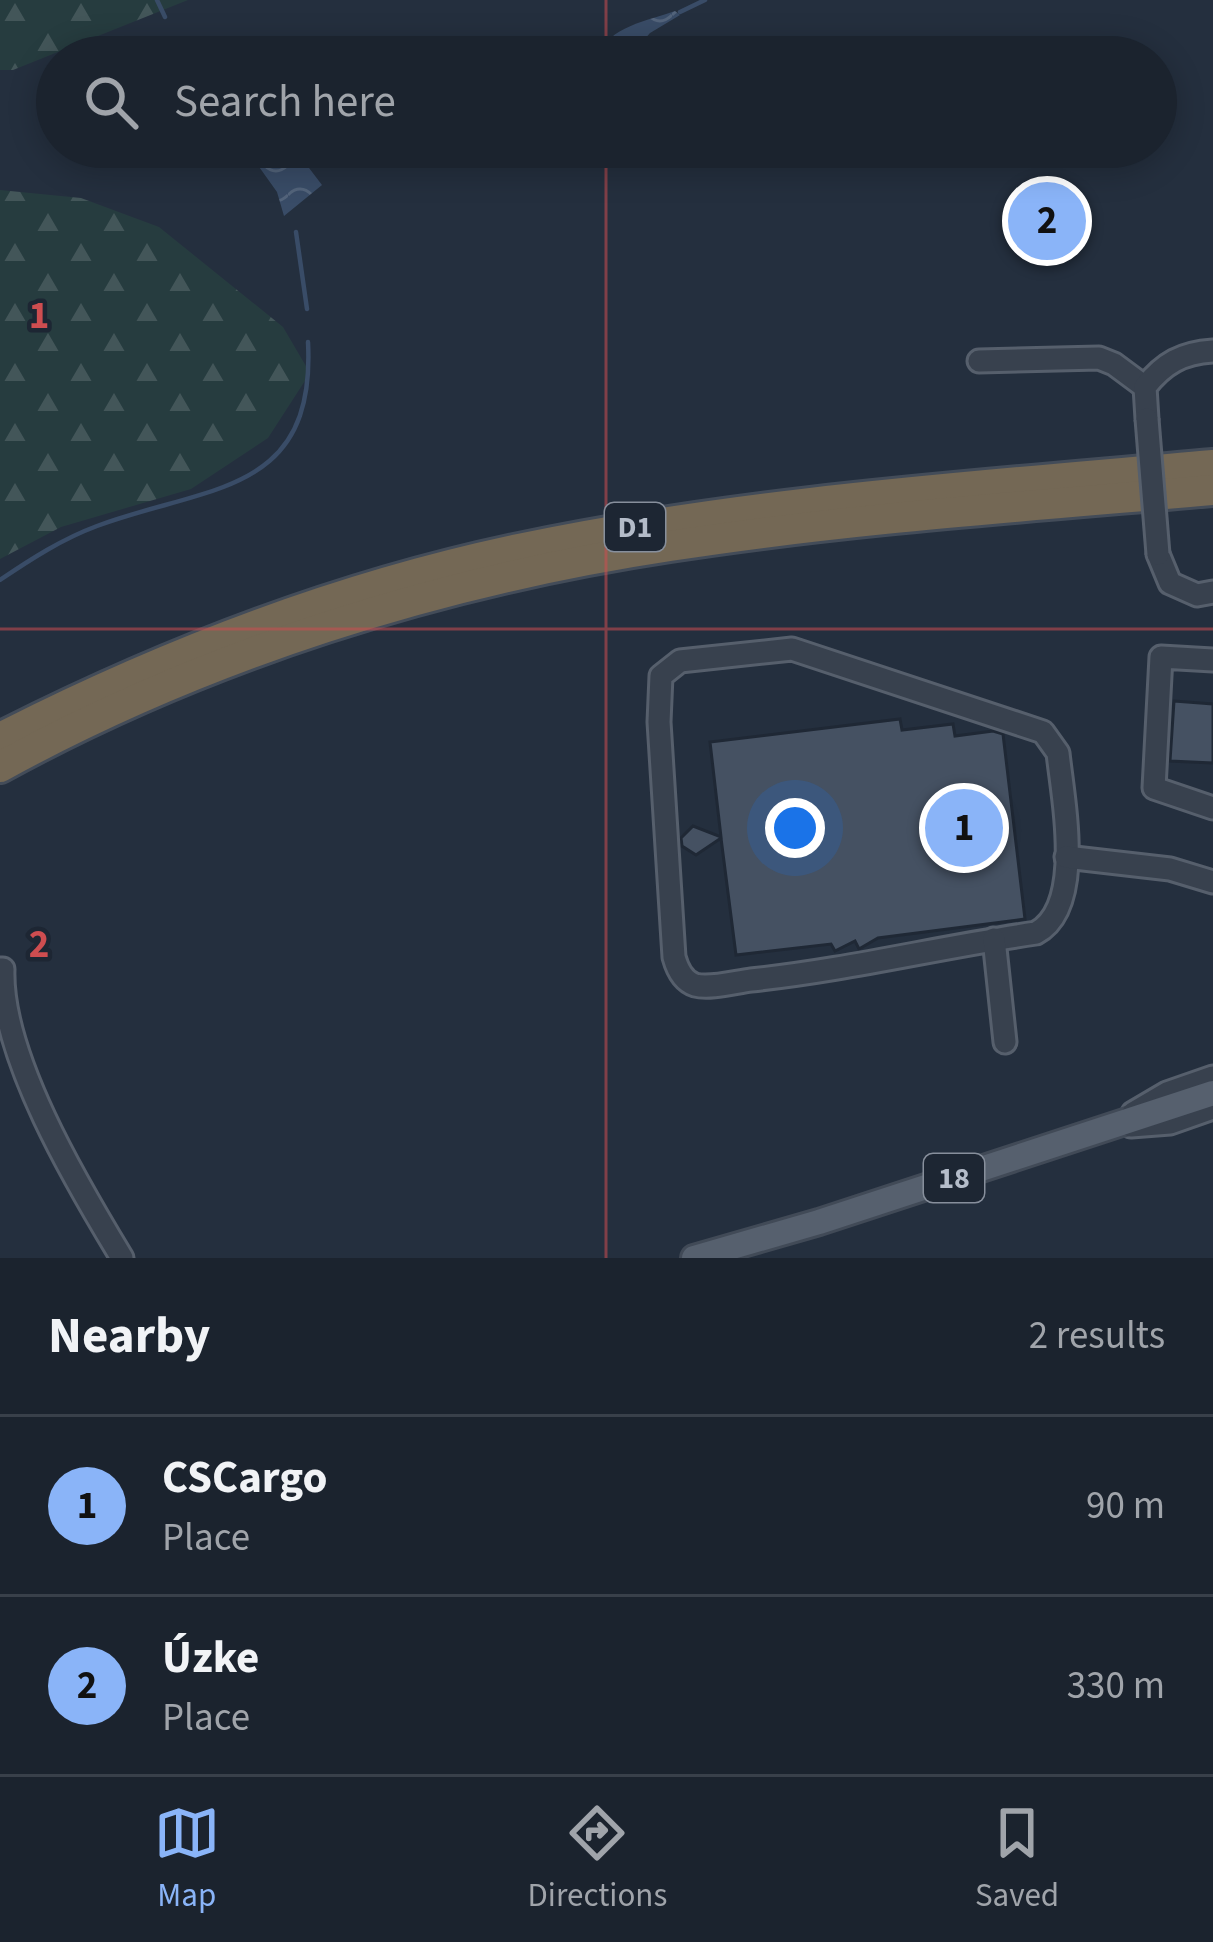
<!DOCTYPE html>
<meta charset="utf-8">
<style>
body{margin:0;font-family:"Source Sans 3",sans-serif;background:#242b36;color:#f1f3f6}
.you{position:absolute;left:795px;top:828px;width:42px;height:42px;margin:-30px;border:9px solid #fff;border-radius:50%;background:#1a73e8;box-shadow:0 0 0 18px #1a73e833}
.badge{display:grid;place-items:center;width:78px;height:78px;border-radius:50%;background:#8ab4f8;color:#111;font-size:39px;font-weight:700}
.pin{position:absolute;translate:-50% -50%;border:6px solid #fff;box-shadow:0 3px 12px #0006}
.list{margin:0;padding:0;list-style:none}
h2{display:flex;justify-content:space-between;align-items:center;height:156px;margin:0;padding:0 48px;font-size:51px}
h2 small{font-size:39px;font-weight:400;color:#a0a4aa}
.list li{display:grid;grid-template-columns:78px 1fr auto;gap:36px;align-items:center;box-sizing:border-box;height:180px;padding:0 48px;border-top:3px solid #39404a}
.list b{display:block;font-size:45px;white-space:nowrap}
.list p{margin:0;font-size:39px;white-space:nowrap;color:#a0a4aa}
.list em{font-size:39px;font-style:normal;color:#a0a4aa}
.icon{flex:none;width:66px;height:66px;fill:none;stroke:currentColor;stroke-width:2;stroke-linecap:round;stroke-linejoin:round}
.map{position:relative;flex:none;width:1213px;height:1258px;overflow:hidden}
.search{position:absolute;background:#1b232e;box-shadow:0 6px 30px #0003;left:36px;right:36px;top:36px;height:132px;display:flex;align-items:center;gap:30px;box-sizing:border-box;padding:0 42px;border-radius:66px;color:#a0a4aa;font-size:45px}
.sheet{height:516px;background:#1b232e}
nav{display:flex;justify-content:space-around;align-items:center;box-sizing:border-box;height:168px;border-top:3px solid #39404a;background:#1b232e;font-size:33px;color:#a0a4aa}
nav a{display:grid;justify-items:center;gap:6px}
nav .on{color:#8ab4f8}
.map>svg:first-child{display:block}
</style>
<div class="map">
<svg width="1213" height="1258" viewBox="0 0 1213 1258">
<defs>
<pattern id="forest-firs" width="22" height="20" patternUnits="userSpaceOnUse" patternTransform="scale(3)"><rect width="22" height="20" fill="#263c3f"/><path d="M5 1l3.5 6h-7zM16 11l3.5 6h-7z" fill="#435659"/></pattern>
<pattern id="water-waves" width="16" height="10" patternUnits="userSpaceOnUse" patternTransform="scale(3)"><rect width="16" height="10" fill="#394c67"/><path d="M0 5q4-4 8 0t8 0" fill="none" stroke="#53647b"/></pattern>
</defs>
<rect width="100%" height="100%" fill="#242f3e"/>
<g fill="url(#forest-firs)">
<polygon points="0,0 188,0 13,70 0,70"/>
<polygon points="0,190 81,198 159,227 283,327 310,373 268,438 191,489 61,527 0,559"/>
</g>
<g fill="url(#water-waves)">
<path d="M 675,11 L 680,15 L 650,33 L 629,57 L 599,57 C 607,26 649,21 675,11 Z"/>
<polygon points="245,147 293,147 322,185 284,216 277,192"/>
</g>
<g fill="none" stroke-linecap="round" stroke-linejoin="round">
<g stroke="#394c67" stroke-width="4.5">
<polyline points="157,0 165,17"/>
<polyline points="680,12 705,0"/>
<polyline points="175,39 184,57"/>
<polyline points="296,232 307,309"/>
<path d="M 0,580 C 31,559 62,539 97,526 C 207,485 316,496 308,342"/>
</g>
</g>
<g fill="#455162" stroke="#1f2835" stroke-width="3">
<polygon points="1174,701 1213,704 1213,763 1170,761"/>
<polygon points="900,719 902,730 953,724 955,736 993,731 1003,734 1025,919 878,938 859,949 855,941 835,951 831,944 736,955 721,838 696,855 682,846 681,838 693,826 721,837 710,742"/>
</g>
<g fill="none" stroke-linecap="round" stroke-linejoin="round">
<g stroke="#565f6c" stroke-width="27">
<g id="minor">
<polyline points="979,361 1099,358 1114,364 1145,387"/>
<path d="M 1147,419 L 1145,387 C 1164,363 1182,353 1213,351"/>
<polyline points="1158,554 1170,583 1197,595 1213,592"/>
<path d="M 792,649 L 1043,732 L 1058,753 C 1063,800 1085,907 1036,933 C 940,947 847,970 751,980 C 735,982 710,989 695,985 C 683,981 677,968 674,957 L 659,722 L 661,676 L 680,661 Z"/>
<polyline points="1213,660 1161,657 1154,788 1213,808"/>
<polyline points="1066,857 1170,869 1213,882"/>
<polyline points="994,939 1005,1042"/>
<path d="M 0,969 L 3,969 C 0,1055 77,1184 122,1258"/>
<polyline points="1133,1113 1167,1093 1213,1077"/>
<polyline points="1131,1126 1170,1123 1213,1108"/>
</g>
</g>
<g stroke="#414a57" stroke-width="30">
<polyline id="major" points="694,1258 819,1222 1213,1093"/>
</g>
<g stroke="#434c59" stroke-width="36">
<g id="highway">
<path d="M 0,738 C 163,655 339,587 519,549 C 748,501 981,486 1213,465"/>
<path d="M 0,767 C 206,654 439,581 670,546 C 850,518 1032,506 1213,490"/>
</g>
</g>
<use href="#minor" stroke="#38414e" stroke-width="21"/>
<use href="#major" stroke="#56606e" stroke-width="24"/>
<use href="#highway" stroke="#746855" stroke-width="30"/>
<g stroke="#565f6c" stroke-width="27" stroke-linecap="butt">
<polyline id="minor-bridge" points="1147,419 1158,554"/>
</g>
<use href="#minor-bridge" stroke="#38414e" stroke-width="21"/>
</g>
<path fill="none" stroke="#ce4d50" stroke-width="3" stroke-opacity="0.55" d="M 606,0 L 606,57M 606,147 L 606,1258M 0,629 L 1213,629"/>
<g text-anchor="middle" stroke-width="9" stroke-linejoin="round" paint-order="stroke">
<g fill="#1d2633" stroke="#878f9c" stroke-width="3">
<rect x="605" y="503" width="60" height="48" rx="9"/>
<rect x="924" y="1154" width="60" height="48" rx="9"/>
</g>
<g font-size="30" font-weight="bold" fill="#b4bcc9">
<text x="635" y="537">D1</text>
<text x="954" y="1188">18</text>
</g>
</g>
<g font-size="39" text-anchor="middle" font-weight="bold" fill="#ce4d50" stroke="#1d2633" stroke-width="9" stroke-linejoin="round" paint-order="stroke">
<text x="39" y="328">1</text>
<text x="39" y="957">2</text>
</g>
</svg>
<div class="you"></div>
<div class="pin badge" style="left:964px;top:828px">1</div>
<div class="pin badge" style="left:1047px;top:221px">2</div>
<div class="search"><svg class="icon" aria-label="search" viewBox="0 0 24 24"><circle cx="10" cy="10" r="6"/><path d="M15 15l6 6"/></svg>Search here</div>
</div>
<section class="sheet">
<h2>Nearby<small>2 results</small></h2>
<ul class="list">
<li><span class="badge">1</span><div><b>CSCargo</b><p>Place</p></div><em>90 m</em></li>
<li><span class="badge">2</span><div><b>Úzke</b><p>Place</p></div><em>330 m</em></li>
</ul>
</section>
<nav>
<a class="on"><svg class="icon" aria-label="map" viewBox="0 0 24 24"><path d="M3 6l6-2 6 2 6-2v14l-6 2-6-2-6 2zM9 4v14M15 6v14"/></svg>Map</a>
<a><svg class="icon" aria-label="directions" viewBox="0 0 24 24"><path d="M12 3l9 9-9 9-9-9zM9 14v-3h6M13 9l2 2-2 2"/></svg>Directions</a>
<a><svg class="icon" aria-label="saved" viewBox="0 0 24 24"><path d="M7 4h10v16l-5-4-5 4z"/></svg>Saved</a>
</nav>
